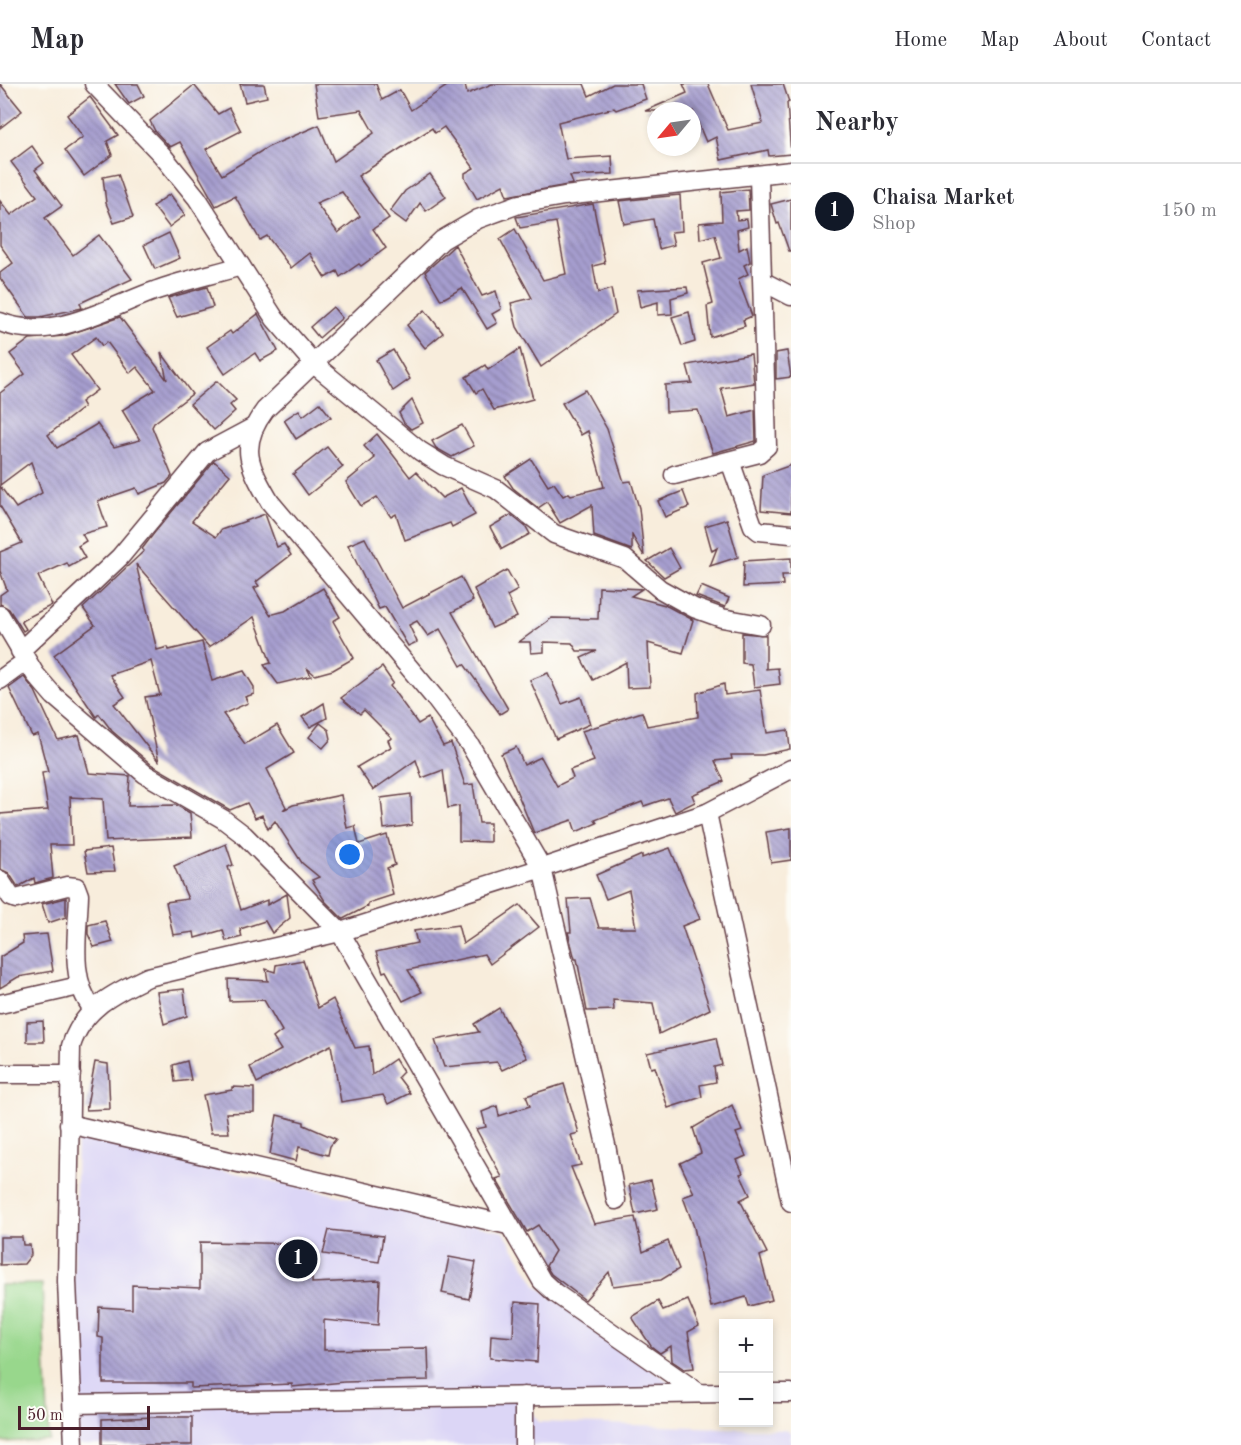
<!DOCTYPE html>
<meta charset="utf-8">
<style>
body{margin:0;font-family:"Old Standard TT",serif;background:#f2f2f3;color:#2b2b33}
.controls{position:absolute;right:18px;bottom:18px;display:grid;overflow:hidden;border-radius:0px;box-shadow:0 3px 9px #0003}
.controls button{width:54px;height:54px;display:grid;place-items:center;padding:0;border:0;border-bottom:2px solid #e1e1e2;background:#fff;color:#2b2b33;font:30px sans-serif}
.compass{position:absolute;left:647px;top:18px;width:54px;height:54px;border-radius:50%;background:#fff;box-shadow:0 3px 9px #0003;rotate:241deg}
.scale{position:absolute;left:18px;bottom:15px;width:132px;box-sizing:border-box;padding-left:6px;border:3px solid #4a1f2b;border-top:0;font-size:16px;line-height:21px;white-space:nowrap;color:#4a1f2b;-webkit-text-stroke:4px #fdfcf7;paint-order:stroke}
.you{position:absolute;left:350px;top:771px;width:21px;height:21px;margin:-15px;border:4px solid #fff;border-radius:50%;background:#1a73e8;box-shadow:0 0 0 9px #1a73e833}
.badge{display:grid;place-items:center;width:39px;height:39px;border-radius:50%;background:#111827;color:#fff;font-size:20px;font-weight:700}
.pin{position:absolute;translate:-50% -50%;border:3px solid #fff;box-shadow:0 2px 6px #0006}
.list{margin:0;padding:0;list-style:none}
h2{display:flex;justify-content:space-between;align-items:center;height:78px;margin:0;padding:0 24px;font-size:26px}
h2 small{font-size:20px;font-weight:400;color:#7c7c81}
.list li{display:grid;grid-template-columns:39px 1fr auto;gap:18px;align-items:center;box-sizing:border-box;height:96px;padding:0 24px;border-top:2px solid #e1e1e2}
.list b{display:block;font-size:22px;white-space:nowrap}
.list p{margin:0;font-size:20px;white-space:nowrap;color:#7c7c81}
.list em{font-size:20px;font-style:normal;color:#7c7c81}
.map{position:relative;flex:none;width:791px;height:1361px;overflow:hidden}
header{display:flex;align-items:center;gap:36px;box-sizing:border-box;height:84px;padding:0 30px;background:#fff;border-bottom:2px solid #e1e1e2}
header strong{font-size:28px}
nav{display:flex;gap:33px;margin-inline-start:auto;font-size:21px}
main{display:flex}
aside{flex:1;background:#fff}
.map>svg:first-child{display:block}
</style>
<header>
<strong>Map</strong>
<nav><a>Home</a><a>Map</a><a>About</a><a>Contact</a></nav>
</header>
<main>
<div class="map">
<svg width="791" height="1361" viewBox="0 0 791 1361">
<defs>
<pattern id="building-back-hatch" width="6" height="6" patternUnits="userSpaceOnUse" patternTransform="scale(1.5)"><rect width="6" height="6" fill="#a69ecf"/><path d="M-1 5l2 2M0 0l6 6M5-1l2 2" fill="none" stroke="#8980a8"/></pattern>
</defs>
<rect width="100%" height="100%" fill="#fdfcf7"/>
<filter id="ink" filterUnits="userSpaceOnUse"><feTurbulence type="fractalNoise" baseFrequency=".0167" numOctaves="2"/><feDisplacementMap in="SourceGraphic" scale="12" xChannelSelector="R" yChannelSelector="G"/><feConvolveMatrix kernelMatrix="1 2 1 2 8 2 1 2 1" color-interpolation-filters="sRGB"/></filter>
<filter id="wash" filterUnits="userSpaceOnUse"><feTurbulence type="fractalNoise" baseFrequency=".008" numOctaves="4" result="noise"/><feDisplacementMap in="SourceGraphic" scale="24" xChannelSelector="R" yChannelSelector="G"/><feGaussianBlur stdDeviation="1.35" result="paint"/><feColorMatrix in="noise" values="0 0 0 0 0 0 0 0 0 0 0 0 0 0 0 0 0 1.4 0 .05"/><feComposite in="paint" operator="in"/></filter>
<g filter="url(#wash)">
<rect width="100%" height="100%" fill="#f8eddc"/>
<polygon fill="#dcd6f6" points="77,1054 504,1148 537,1202 680,1306 523,1318 539,1338 788,1346 791,1350 791,1361 70,1361"/>
<polygon fill="#98d78c" stroke="#717b5c" stroke-width="1.5" points="42,1200 49,1356 0,1358 0,1201"/>
<g id="blocks">
<g fill="url(#building-back-hatch)" fill-rule="evenodd">
<polygon points="0,0 22,27 0,44"/>
<polygon points="115,0 138,0 144,12 129,20"/>
<polygon points="240,0 264,0 267,13 245,18"/>
<path d="M 314,0 L 376,0 L 382,16 L 400,6 L 411,26 L 450,0 L 465,0 L 467,10 L 492,0 L 584,0 L 589,12 L 613,0 L 641,0 L 646,15 L 616,26 L 614,24 L 558,38 L 566,75 L 612,72 L 613,90 L 570,92 L 573,100 L 507,112 L 503,101 L 477,115 L 465,94 L 465,89 L 474,84 L 444,43 L 435,49 L 432,44 L 358,92 L 389,134 L 373,145 L 386,164 L 361,182 L 359,180 L 340,193 L 337,187 L 325,194 L 310,169 L 291,184 L 267,152 L 260,156 L 235,112 L 216,122 L 180,58 L 170,63 L 155,47 L 150,37 L 194,1 L 218,30 L 229,24 L 241,47 L 206,65 L 222,91 L 268,63 L 319,41 L 334,77 L 374,49 L 361,26 L 319,32 ZM 342,108 L 360,132 L 338,149 L 316,119 Z"/>
<polygon points="683,0 708,0 728,46 763,39 751,0 783,0 789,18 787,19 791,70 769,72 768,66 721,76 716,53 706,58 693,27 645,27 687,9"/>
<polygon points="90,13 118,51 107,57 112,71 84,92 65,66 83,53 67,31"/>
<polygon points="32,62 44,79 35,86 62,122 45,134 73,171 99,151 132,195 80,219 82,224 40,233 28,233 0,194 0,189 13,179 0,161 0,117 11,131 37,112 11,78"/>
<polygon points="118,90 133,133 114,139 106,119 103,93"/>
<polygon points="430,90 446,113 426,127 420,119 406,139 390,127 405,107"/>
<polygon points="748,105 749,126 736,127 737,136 747,135 748,143 737,146 739,166 747,162 750,178 744,181 748,190 738,195 752,232 743,236 745,242 710,253 707,222 713,220 703,179 721,174 715,151 700,155 699,139 722,137 721,108"/>
<polygon points="170,110 185,131 169,143 153,122"/>
<polygon points="680,111 682,147 671,148 674,161 659,165 653,135 624,140 619,117"/>
<polygon points="791,115 791,167 789,167 779,139 777,140 771,120"/>
<polygon points="593,120 605,179 593,182 598,209 611,205 616,230 541,283 517,243 511,219 532,214 500,155 515,145 543,196 566,190 556,138 520,144 516,133"/>
<polygon points="169,149 180,174 155,185 144,161"/>
<polygon points="455,161 482,212 496,207 501,225 492,230 497,239 487,245 462,204 441,216 425,188"/>
<polygon points="207,203 213,223 177,233 168,214"/>
<polygon points="687,203 688,209 671,214 672,230 658,231 658,218 640,223 637,206"/>
<polygon points="333,223 342,234 319,254 310,243"/>
<polygon points="425,226 443,249 425,264 407,241"/>
<polygon points="689,228 695,258 682,262 672,233"/>
<polygon points="258,230 278,267 260,277 255,269 225,290 207,263 230,247 232,250"/>
<path d="M 120,233 L 167,296 L 161,268 L 192,310 L 154,339 L 152,343 L 172,392 L 166,399 L 139,410 L 136,404 L 98,417 L 107,443 L 82,450 L 86,457 L 78,462 L 85,474 L 69,483 L 67,479 L 38,492 L 52,521 L 21,537 L 26,545 L 23,547 L 9,525 L 0,520 L 0,511 L 7,506 L 0,487 L 0,468 L 22,459 L 0,422 L 0,402 L 16,424 L 42,409 L 31,378 L 0,401 L 0,309 L 25,290 L 10,270 L 30,255 L 64,252 ZM 96,253 L 102,262 L 107,258 L 130,289 L 137,283 L 155,306 L 122,326 L 140,356 L 114,363 L 97,340 L 57,364 L 48,351 L 84,323 L 81,318 L 97,306 L 71,271 Z"/>
<polygon points="520,265 533,315 494,326 482,305 476,309 466,293 485,281 488,286"/>
<polygon points="393,266 410,295 393,307 376,276"/>
<polygon points="787,267 791,293 776,295 776,269"/>
<polygon points="751,270 754,299 721,304 729,333 755,326 756,357 713,369 698,326 666,328 665,301 692,299 687,281"/>
<polygon points="217,297 236,316 230,321 235,327 214,346 190,320"/>
<polygon points="585,306 607,345 624,398 631,397 639,424 644,472 632,451 632,466 594,452 592,421 560,439 547,418 538,424 513,404 505,392 531,375 548,402 554,399 563,412 569,409 571,411 604,403 588,347 581,351 562,319"/>
<polygon points="412,316 423,339 411,345 404,339 399,329"/>
<polygon points="320,319 331,333 296,355 284,336 299,326 303,332"/>
<polygon points="462,341 474,362 452,373 436,364 432,357"/>
<polygon points="377,350 410,393 416,388 442,414 461,404 475,431 452,443 450,439 405,456 396,430 391,433 377,413 361,422 346,398 375,374 364,362"/>
<polygon points="327,363 343,383 308,411 293,390"/>
<path d="M 214,377 L 230,391 L 192,437 L 216,453 L 221,446 L 265,430 L 277,463 L 284,460 L 291,471 L 256,498 L 259,502 L 254,504 L 270,531 L 285,527 L 323,504 L 340,533 L 333,537 L 354,574 L 333,586 L 315,591 L 307,584 L 311,592 L 278,600 L 264,581 L 271,579 L 254,533 L 209,563 L 136,480 L 157,566 L 168,563 L 169,566 L 202,558 L 212,597 L 244,587 L 254,603 L 254,610 L 245,613 L 248,619 L 223,630 L 245,660 L 277,641 L 294,669 L 267,685 L 286,723 L 283,726 L 293,721 L 341,711 L 347,744 L 355,742 L 359,760 L 387,751 L 395,781 L 387,784 L 393,811 L 368,819 L 368,822 L 343,835 L 325,817 L 312,796 L 319,793 L 302,779 L 275,737 L 268,745 L 262,731 L 255,734 L 247,719 L 230,726 L 152,681 L 112,647 L 99,630 L 96,633 L 54,571 L 95,541 L 83,524 L 144,467 L 142,465 L 155,448 ZM 151,577 L 160,611 L 145,613 L 159,678 L 114,620 L 125,613 L 110,591 Z"/>
<polygon points="791,381 791,429 761,426 763,391"/>
<polygon points="683,407 689,423 665,433 658,417"/>
<polygon points="511,431 526,443 530,450 502,465 490,443"/>
<polygon points="727,435 738,473 710,482 717,464 712,467 705,442"/>
<polygon points="365,454 402,524 461,493 473,517 452,528 508,625 500,630 464,580 461,582 440,545 428,552 417,537 409,541 417,558 408,562 385,523 379,525 348,461"/>
<polygon points="669,464 680,484 664,493 647,477"/>
<polygon points="791,474 791,491 782,491 783,501 743,503 744,477"/>
<polygon points="507,486 518,506 507,512 517,533 492,544 474,505"/>
<polygon points="701,502 729,514 725,523 696,512"/>
<polygon points="599,503 642,505 631,512 665,521 693,536 683,569 648,559 650,603 627,604 626,578 593,596 581,574 597,567 577,567 572,559 544,558 544,568 531,569 530,558 519,558 552,534 598,535"/>
<polygon points="742,549 766,551 766,585 778,584 780,600 754,603 751,580 742,579"/>
<polygon points="382,583 393,599 390,602 418,640 428,634 443,662 451,659 465,701 473,700 479,739 490,739 490,758 459,757 459,722 448,724 443,686 422,694 416,676 373,706 357,683 391,663 388,656 392,654 364,626 360,630 341,614"/>
<polygon points="548,589 562,620 581,613 590,640 556,655 530,596"/>
<polygon points="24,593 35,607 58,656 79,651 89,689 130,692 128,722 176,721 190,729 192,753 106,757 103,715 70,713 72,761 50,761 53,794 35,799 34,794 18,803 9,789 0,785 0,730 48,726 42,689 48,688 38,650 32,652 9,604"/>
<polygon points="724,600 725,611 760,606 767,649 788,646 790,665 763,671 731,671 732,675 715,677 724,697 692,711 695,718 675,728 668,714 644,722 642,718 595,736 597,739 576,748 572,736 534,749 501,670 516,663 524,681 541,673 557,702 573,694 570,686 594,677 582,647 642,628 647,642 698,633 697,609"/>
<polygon points="324,619 327,634 310,643 302,633"/>
<polygon points="320,639 329,646 331,655 323,664 309,653"/>
<polygon points="411,710 412,741 384,745 381,714"/>
<polygon points="791,744 791,776 771,779 766,748"/>
<polygon points="226,760 233,781 228,783 241,826 267,816 267,821 287,810 290,834 272,849 265,837 240,845 242,853 226,857 223,846 195,854 194,848 173,851 166,818 188,815 174,782"/>
<polygon points="111,764 115,787 88,788 84,767"/>
<polygon points="670,764 700,835 682,842 710,925 659,950 653,919 613,916 614,926 587,927 577,875 575,875 568,848 571,848 568,815 590,814 599,844 636,844 629,806 606,815 596,791 642,771 642,774"/>
<polygon points="66,814 66,833 48,839 42,820"/>
<polygon points="520,821 539,843 490,880 484,870 408,886 422,908 403,917 386,887 383,888 376,868 417,859 414,847 458,841 463,860"/>
<polygon points="105,837 113,858 94,863 88,850 88,841"/>
<polygon points="47,850 53,887 18,893 0,904 0,873 23,859 22,852"/>
<polygon points="303,876 318,924 333,915 355,964 369,962 372,991 395,975 403,988 398,993 410,1009 388,1020 383,1011 341,1018 331,961 257,999 250,983 281,966 273,954 282,947 264,916 229,917 228,895 268,897 266,885 275,888 276,881"/>
<polygon points="184,905 187,932 164,940 157,908"/>
<polygon points="499,924 527,974 502,986 497,978 444,983 435,956 479,948 474,940"/>
<polygon points="43,937 44,958 27,958 27,938"/>
<polygon points="716,954 722,981 714,983 716,998 700,1001 702,1013 668,1024 655,983 651,984 647,969"/>
<polygon points="187,977 191,996 175,998 173,981"/>
<polygon points="95,978 108,980 110,1025 86,1026"/>
<polygon points="564,1000 579,1049 571,1051 581,1081 571,1083 594,1140 635,1133 643,1168 668,1157 679,1185 661,1196 613,1202 609,1188 585,1216 551,1190 546,1182 555,1167 538,1141 527,1148 496,1095 502,1093 476,1045 486,1043 482,1028 497,1022 499,1032 530,1022 526,1012"/>
<polygon points="232,1003 254,1004 254,1028 226,1029 229,1049 211,1049 203,1011 232,1006"/>
<polygon points="732,1021 742,1047 736,1049 746,1072 737,1076 743,1089 740,1090 750,1111 740,1116 767,1169 760,1172 772,1216 749,1222 746,1213 711,1223 694,1143 683,1113 694,1109 680,1079 701,1069 693,1044"/>
<polygon points="277,1031 304,1038 304,1041 336,1055 330,1062 328,1071 299,1063 296,1077 270,1070"/>
<polygon points="651,1096 658,1125 635,1130 629,1101"/>
<polygon points="329,1146 383,1152 379,1178 323,1170"/>
<polygon points="0,1153 22,1153 23,1161 30,1161 31,1171 24,1180 0,1181"/>
<polygon points="200,1158 312,1160 312,1199 380,1196 378,1241 324,1236 324,1266 428,1264 429,1296 344,1298 292,1303 292,1300 191,1304 191,1299 103,1299 103,1254 98,1253 99,1223 132,1225 132,1201 200,1204"/>
<polygon points="449,1173 476,1178 469,1215 442,1209"/>
<polygon points="688,1216 699,1242 688,1248 694,1284 684,1285 672,1277 671,1262 660,1269 651,1262 632,1233 658,1217 663,1226"/>
<polygon points="515,1218 540,1220 537,1278 490,1274 491,1251 513,1253"/>
<polygon points="157,1333 192,1333 192,1361 102,1361 102,1335"/>
</g>
</g>
</g>
<g filter="url(#ink)">
<use href="#blocks" fill-opacity="0" stroke="#643e46" stroke-width="1.5"/>
<g fill="none" stroke-linecap="round" stroke-linejoin="round">
<g stroke="#643e46" stroke-width="21">
<g id="minor">
<polyline points="94,0 162,71 197,114 275,235 315,281 420,367 444,382 496,405 554,450 625,475 660,505 694,524 722,534 761,541"/>
<polyline points="764,198 791,212"/>
<path d="M 0,238 C 53,260 111,221 160,205 C 186,196 214,190 241,182"/>
<polyline points="730,377 753,442 759,447 791,450"/>
<polyline points="674,391 759,369 767,362 759,93"/>
<polyline points="0,531 35,590 54,612 145,690 223,735 244,751 340,848 542,1197 555,1209 699,1309"/>
<polyline points="20,567 120,473 207,368 252,344"/>
<polyline points="0,596 26,577"/>
<polyline points="707,729 791,1118"/>
<path d="M 0,796 L 11,813 L 16,815 L 67,802 L 76,803 L 79,811 C 78,849 68,895 93,925"/>
<polyline points="0,920 79,902"/>
<polyline points="0,990 71,990"/>
<polyline points="69,1040 508,1141"/>
<path d="M 616,1116 L 606,1061 L 542,784 L 470,661 L 434,613 L 270,418 C 249,382 238,362 265,326 L 442,156 L 478,135 L 519,120 L 564,112 L 791,87"/>
<polyline points="768,1309 791,1309"/>
<polyline points="524,1312 524,1361"/>
<polyline points="73,1320 724,1309"/>
<path d="M 74,1361 L 67,1197 L 71,962 C 83,924 114,909 148,893 L 340,848 L 542,784 L 707,729 L 791,685"/>
</g>
</g>
<use href="#minor" stroke="#fff" stroke-width="18"/>
</g>
</g>
</svg>
<div class="controls">
<button>+</button>
<button>−</button>
</div>
<svg class="compass" viewBox="-18 -18 36 36"><path d="M0-13l5 13h-10z" fill="#e53935"/><path d="M0 13l5-13h-10z" fill="#7c7c81"/></svg>
<div class="scale">50 m</div>
<div class="you"></div>
<div class="pin badge" style="left:298px;top:1175px">1</div>
</div>
<aside>
<h2>Nearby<small></small></h2>
<ul class="list">
<li><span class="badge">1</span><div><b>Chaisa Market</b><p>Shop</p></div><em>150 m</em></li>
</ul>
</aside>
</main>
